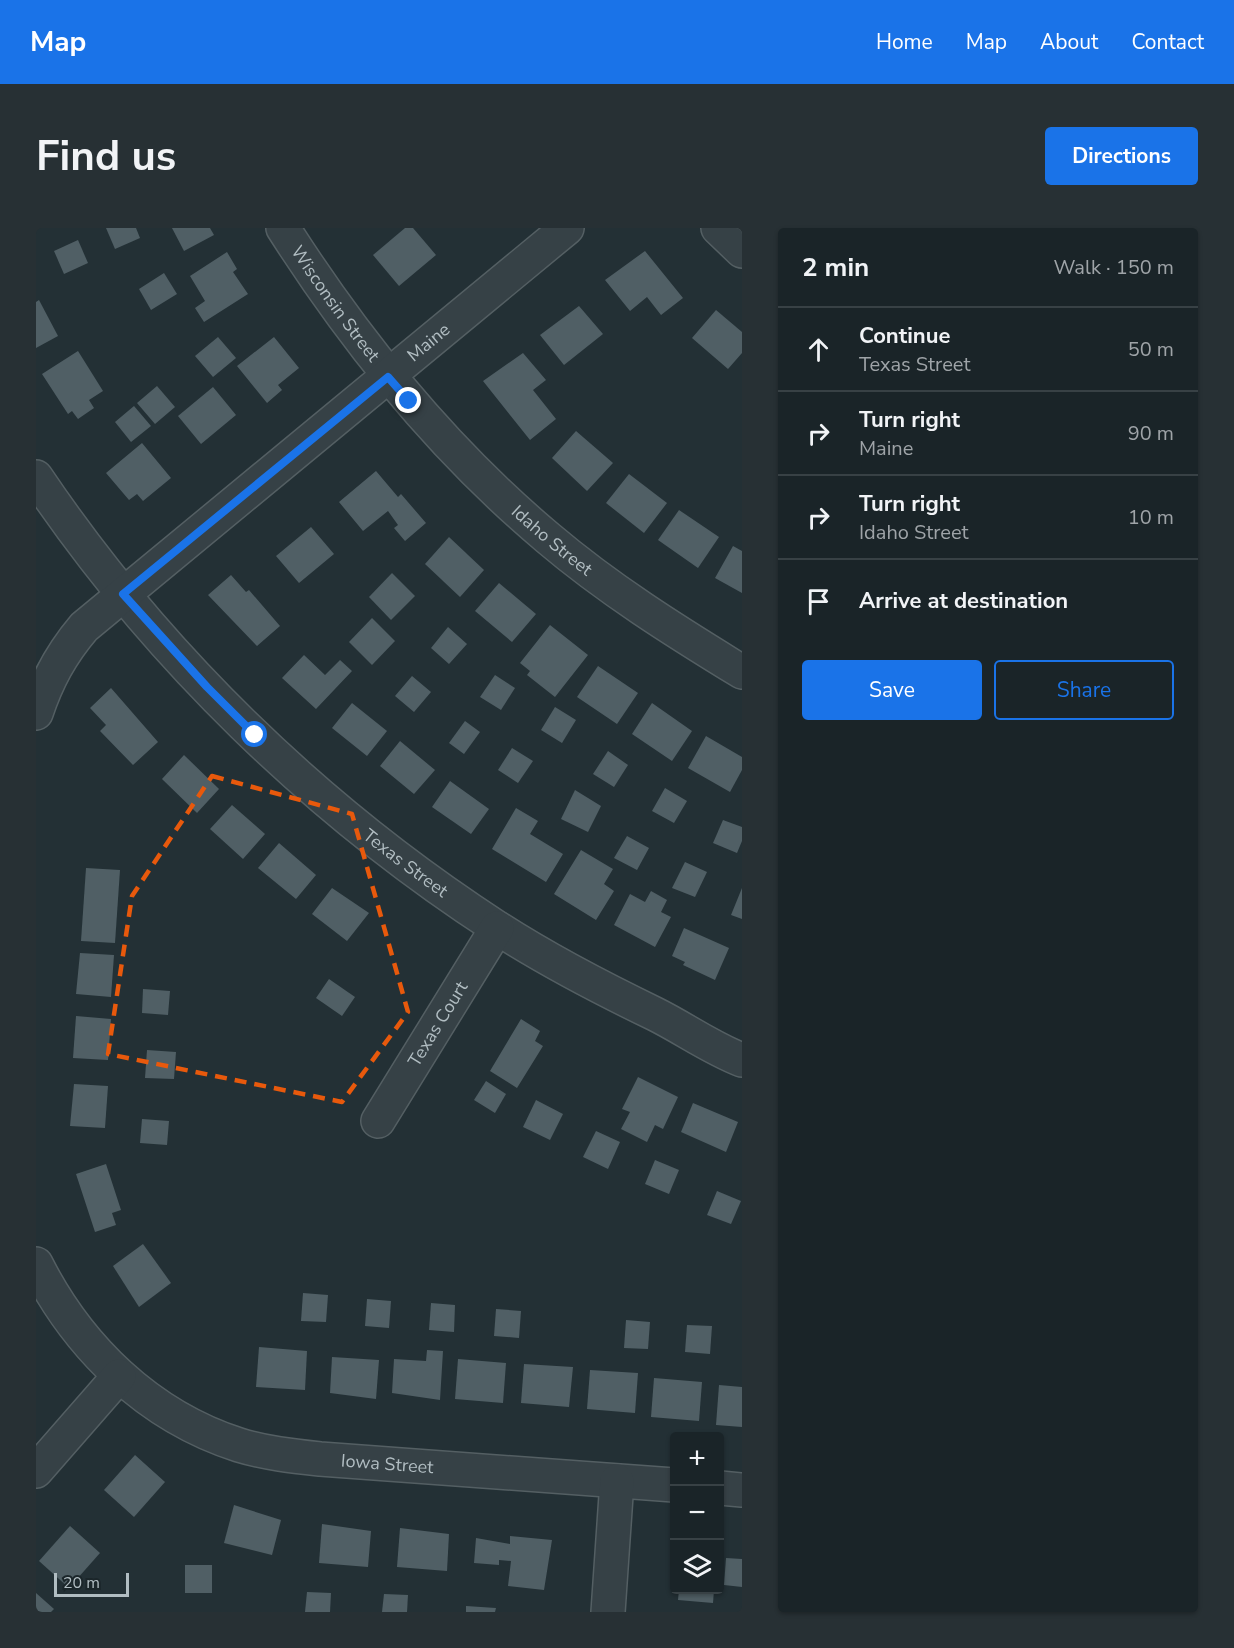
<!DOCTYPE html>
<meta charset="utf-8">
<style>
body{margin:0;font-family:"Nunito Sans",sans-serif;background:#273034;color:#f1f3f6}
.controls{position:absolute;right:18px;bottom:18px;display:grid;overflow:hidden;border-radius:6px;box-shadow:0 2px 4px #0004}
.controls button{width:54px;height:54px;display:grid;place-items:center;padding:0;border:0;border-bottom:2px solid #384145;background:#1a2428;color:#f1f3f6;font:30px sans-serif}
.scale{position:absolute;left:18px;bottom:15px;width:75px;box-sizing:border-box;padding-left:6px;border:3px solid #b1bdc2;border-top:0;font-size:16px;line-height:21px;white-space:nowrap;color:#b1bdc2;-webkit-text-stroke:4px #1b262a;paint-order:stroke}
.stop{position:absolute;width:18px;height:18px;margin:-14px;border:4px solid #1a73e8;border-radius:50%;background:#fff}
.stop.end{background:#1a73e8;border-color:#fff;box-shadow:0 2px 6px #0008}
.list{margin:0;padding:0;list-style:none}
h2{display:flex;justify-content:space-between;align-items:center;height:78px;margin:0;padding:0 24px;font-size:26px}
h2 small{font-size:20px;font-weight:400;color:#9fa4a8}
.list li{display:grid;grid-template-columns:39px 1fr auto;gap:18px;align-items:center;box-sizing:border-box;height:84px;padding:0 24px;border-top:2px solid #384145}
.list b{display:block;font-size:22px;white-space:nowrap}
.list p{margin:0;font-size:20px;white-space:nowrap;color:#9fa4a8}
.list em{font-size:20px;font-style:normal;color:#9fa4a8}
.actions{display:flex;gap:12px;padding:18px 24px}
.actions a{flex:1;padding:14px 0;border:2px solid #1a73e8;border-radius:6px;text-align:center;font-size:21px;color:#1a73e8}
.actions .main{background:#1a73e8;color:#fff}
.icon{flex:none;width:33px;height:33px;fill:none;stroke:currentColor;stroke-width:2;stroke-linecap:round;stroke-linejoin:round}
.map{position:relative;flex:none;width:706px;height:1384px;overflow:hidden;border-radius:6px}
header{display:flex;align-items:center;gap:36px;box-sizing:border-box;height:84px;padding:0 30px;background:#1a73e8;color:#fff}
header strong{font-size:28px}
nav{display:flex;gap:33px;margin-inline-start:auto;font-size:21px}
.intro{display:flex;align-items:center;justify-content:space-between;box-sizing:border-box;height:144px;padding:0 36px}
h1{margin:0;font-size:42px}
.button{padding:15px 27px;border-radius:6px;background:#1a73e8;color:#fff;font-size:21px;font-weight:700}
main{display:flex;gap:36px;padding:0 36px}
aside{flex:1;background:#1a2428;border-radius:6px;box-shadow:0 2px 4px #0004}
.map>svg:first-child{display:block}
</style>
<header>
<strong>Map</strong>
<nav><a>Home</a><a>Map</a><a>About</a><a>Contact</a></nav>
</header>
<div class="intro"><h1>Find us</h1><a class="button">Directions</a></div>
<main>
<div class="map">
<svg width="706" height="1384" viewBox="0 0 706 1384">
<rect width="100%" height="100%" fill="#233035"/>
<g fill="#505f65">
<polygon points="70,0 100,0 104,10 79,21"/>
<polygon points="136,0 174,0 178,7 148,23"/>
<polygon points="369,0 377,0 400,27 363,58 337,27"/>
<polygon points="42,12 52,35 28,46 18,23"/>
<polygon points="609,23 647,70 625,87 611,69 594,83 569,52"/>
<polygon points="191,24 201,41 197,44 212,66 168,94 159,80 169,73 154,48"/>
<polygon points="128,45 141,66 115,82 103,61"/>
<polygon points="3,72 22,108 0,120 0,74"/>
<polygon points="543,78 567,106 528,137 504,107"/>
<polygon points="680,82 706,104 706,125 692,141 656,110"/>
<polygon points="182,109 200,130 177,149 159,128"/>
<polygon points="238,109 263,140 242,157 246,162 231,175 201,138"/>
<polygon points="42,123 67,163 53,172 58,180 42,191 36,183 32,186 6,146"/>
<polygon points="487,125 510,152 497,162 520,191 494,212 447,153"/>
<polygon points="121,158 139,179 119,196 101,175"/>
<polygon points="177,159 200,187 165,216 142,188"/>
<polygon points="98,178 115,198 95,214 79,194"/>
<polygon points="540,203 577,235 551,263 516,230"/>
<polygon points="106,215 135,250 107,273 101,266 93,272 70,245"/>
<polygon points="340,243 362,269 365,266 390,295 369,313 358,300 362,297 352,283 327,303 303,274"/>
<polygon points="593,246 631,275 608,305 570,275"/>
<polygon points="643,282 683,309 662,340 622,312"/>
<polygon points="275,299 298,326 263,355 240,328"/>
<polygon points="413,309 448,342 424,369 389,336"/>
<polygon points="697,318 706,323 706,365 679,350"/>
<polygon points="356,345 379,368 355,392 333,369"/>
<polygon points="195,347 210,364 213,362 244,398 221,418 172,367"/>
<polygon points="463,355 500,386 476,414 439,383"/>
<polygon points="336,390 359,413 336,437 313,414"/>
<polygon points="514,397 552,427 519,469 491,447 494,443 484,435"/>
<polygon points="412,399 431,416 413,436 395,420"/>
<polygon points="268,427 289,447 304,432 316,443 280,481 246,450"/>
<polygon points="562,438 602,465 581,496 541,469"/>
<polygon points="459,447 479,460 465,482 444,469"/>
<polygon points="376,448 395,464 378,484 359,468"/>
<polygon points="75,460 122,514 97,537 64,503 70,497 54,480"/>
<polygon points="316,475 351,503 331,528 296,500"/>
<polygon points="616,475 656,503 636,533 596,506"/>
<polygon points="519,479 540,492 526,515 505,502"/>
<polygon points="429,493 444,504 428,526 413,515"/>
<polygon points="670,508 706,529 706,542 694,564 652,540"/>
<polygon points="364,513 399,542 378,566 344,538"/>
<polygon points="476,520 497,533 482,555 462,542"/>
<polygon points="572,523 592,537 578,559 557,546"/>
<polygon points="148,527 183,561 161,585 126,551"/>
<polygon points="414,553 453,581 435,606 396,579"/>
<polygon points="629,560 651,573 638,595 616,583"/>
<polygon points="539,562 565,578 552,604 525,591"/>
<polygon points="196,577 229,606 207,631 174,601"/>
<polygon points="480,580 502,593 494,606 527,626 510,654 456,621"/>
<polygon points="687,592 706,599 706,613 701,625 677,615"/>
<polygon points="591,608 613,620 601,642 578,630"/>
<polygon points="243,615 280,647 260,671 222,640"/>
<polygon points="545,622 577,641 568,656 578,663 560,692 518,666"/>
<polygon points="649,634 671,644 659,669 636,660"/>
<polygon points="50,640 84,642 79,715 45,713"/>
<polygon points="296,660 333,685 311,713 276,686"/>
<polygon points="706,660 706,691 695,687"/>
<polygon points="615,663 631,672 625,684 635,689 619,719 578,697 594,666 609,674"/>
<polygon points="648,700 693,720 679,752 647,737 649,734 636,728"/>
<polygon points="44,725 78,727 75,769 40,766"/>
<polygon points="293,751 319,769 306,788 280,770"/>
<polygon points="107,761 134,763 132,787 106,785"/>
<polygon points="40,788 75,791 72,832 37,830"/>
<polygon points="485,791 504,803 499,813 507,818 481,860 454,843"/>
<polygon points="111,822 140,824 138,851 109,850"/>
<polygon points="602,849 642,869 627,901 619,897 611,914 585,901 594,884 586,881"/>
<polygon points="450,853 470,866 459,885 438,872"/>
<polygon points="38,856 72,858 69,900 34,898"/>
<polygon points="500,872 527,886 514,912 487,899"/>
<polygon points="657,875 702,894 690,924 645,904"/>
<polygon points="106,891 133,893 131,917 104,915"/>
<polygon points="560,903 584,914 572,941 547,929"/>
<polygon points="619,932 643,942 633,966 609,956"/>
<polygon points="70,936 85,982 76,985 80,997 59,1004 40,946"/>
<polygon points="681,963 705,973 695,996 671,987"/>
<polygon points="107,1016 135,1055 103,1079 77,1038"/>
<polygon points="267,1065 292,1067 290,1094 265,1093"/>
<polygon points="331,1071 355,1073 353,1100 329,1098"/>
<polygon points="395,1075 419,1077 418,1104 393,1102"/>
<polygon points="460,1081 485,1083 483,1110 458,1108"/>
<polygon points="590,1092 614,1094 612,1121 588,1120"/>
<polygon points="651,1097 676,1098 674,1126 649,1124"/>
<polygon points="223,1119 271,1123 269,1162 220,1159"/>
<polygon points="391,1122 407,1123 404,1172 356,1165 358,1131 390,1133"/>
<polygon points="296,1129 343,1132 340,1171 294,1165"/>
<polygon points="422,1131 470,1135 467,1175 419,1171"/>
<polygon points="488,1136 537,1139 533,1179 485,1175"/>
<polygon points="554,1142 602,1145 599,1185 551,1181"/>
<polygon points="618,1150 666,1154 663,1193 615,1189"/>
<polygon points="683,1157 706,1159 706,1199 680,1197"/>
<polygon points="99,1227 129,1254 98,1289 68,1262"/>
<polygon points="198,1277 245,1292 236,1327 188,1315"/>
<polygon points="286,1296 335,1303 332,1339 283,1335"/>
<polygon points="34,1298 64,1325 33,1360 3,1333"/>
<polygon points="364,1300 413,1306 411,1343 361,1339"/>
<polygon points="474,1308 516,1312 508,1362 472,1358 475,1333 463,1332 463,1337 438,1335 440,1310 474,1316"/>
<polygon points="690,1330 706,1331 706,1359 688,1357"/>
<rect x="149" y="1337" width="27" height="28"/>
<polygon points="643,1362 678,1362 677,1375 642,1372"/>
<polygon points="271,1364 295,1365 294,1384 269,1384"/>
<polygon points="0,1365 18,1381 15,1384 0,1384"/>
<polygon points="348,1366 372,1367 371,1384 346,1384"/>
<polygon points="430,1378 460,1380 459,1384 430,1384"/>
</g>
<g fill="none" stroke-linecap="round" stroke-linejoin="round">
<g stroke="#545f63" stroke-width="36">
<g id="minor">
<path id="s1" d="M 247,0 C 321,116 406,221 512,310 C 572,361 639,403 706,444"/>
<polyline points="682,0 706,23"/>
<path id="s2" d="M 0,249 C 120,427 280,582 460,699 C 511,732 565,760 619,786 C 649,801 675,820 706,832"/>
<path id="s3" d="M 0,485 C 11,452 25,426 48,399 L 531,0"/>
<path id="s4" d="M 342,893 L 461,700"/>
<path id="s5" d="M 0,1036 C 42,1119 112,1188 203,1217 C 229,1225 256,1228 284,1231 L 638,1257"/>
<polyline points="0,1243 83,1148"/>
<polyline points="684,1260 706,1262"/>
<polyline points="572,1384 581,1253"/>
</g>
</g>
<use href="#minor" stroke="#364146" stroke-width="33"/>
</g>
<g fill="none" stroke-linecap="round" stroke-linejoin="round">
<polyline stroke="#1a73e8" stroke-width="8" points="219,507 171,459 87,366 352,149 373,173"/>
</g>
<path fill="none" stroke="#e8590c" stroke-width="4.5" stroke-dasharray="12 8" stroke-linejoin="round" d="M 176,548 L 316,586 L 372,784 L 306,874 L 72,826 L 96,668 Z"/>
<g text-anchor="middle" stroke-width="6" stroke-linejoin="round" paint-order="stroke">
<g font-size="18" fill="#b1bdc2" stroke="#1b262a">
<text dy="6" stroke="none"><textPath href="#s1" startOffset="92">Wisconsin Street</textPath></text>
<text dy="6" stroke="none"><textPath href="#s3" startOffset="546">Maine</textPath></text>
<text dy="6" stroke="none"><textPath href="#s1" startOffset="414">Idaho Street</textPath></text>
<text dy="6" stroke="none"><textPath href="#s2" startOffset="537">Texas Street</textPath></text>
<text dy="6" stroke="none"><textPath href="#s4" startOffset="114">Texas Court</textPath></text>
<text dy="6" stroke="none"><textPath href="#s5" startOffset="429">Iowa Street</textPath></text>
</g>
</g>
</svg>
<div class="controls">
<button>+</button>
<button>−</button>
<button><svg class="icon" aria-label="layers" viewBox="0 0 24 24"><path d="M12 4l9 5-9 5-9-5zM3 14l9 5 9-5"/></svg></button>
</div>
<div class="scale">20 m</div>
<div class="stop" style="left:219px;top:507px"></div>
<div class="stop end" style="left:373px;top:173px"></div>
</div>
<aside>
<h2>2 min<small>Walk · 150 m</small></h2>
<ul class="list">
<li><svg class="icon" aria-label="ahead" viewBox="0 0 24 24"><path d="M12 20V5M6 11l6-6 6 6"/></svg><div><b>Continue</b><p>Texas Street</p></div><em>50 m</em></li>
<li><svg class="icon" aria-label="right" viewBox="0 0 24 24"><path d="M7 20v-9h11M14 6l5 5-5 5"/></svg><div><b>Turn right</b><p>Maine</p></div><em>90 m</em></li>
<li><svg class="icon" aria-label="right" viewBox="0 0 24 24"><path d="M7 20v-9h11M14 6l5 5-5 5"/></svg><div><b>Turn right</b><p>Idaho Street</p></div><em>10 m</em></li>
<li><svg class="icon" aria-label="arrive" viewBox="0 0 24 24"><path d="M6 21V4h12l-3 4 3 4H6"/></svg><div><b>Arrive at destination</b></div></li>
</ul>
<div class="actions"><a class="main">Save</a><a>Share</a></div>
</aside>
</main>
